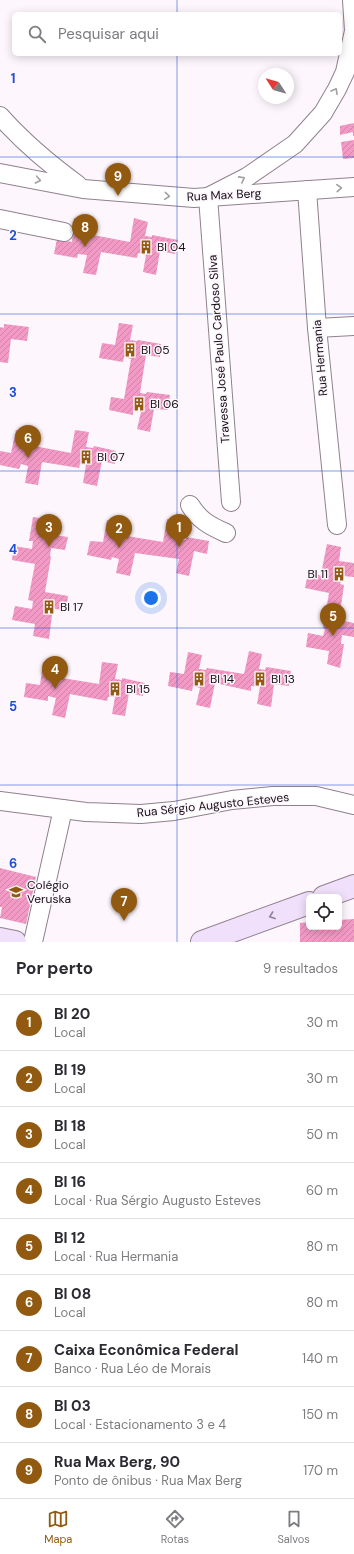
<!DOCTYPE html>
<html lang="pt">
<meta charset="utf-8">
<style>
body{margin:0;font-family:"DM Sans",sans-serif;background:#f7f7f7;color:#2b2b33}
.controls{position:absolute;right:12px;bottom:12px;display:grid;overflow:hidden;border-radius:6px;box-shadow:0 2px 10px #0003}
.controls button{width:36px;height:36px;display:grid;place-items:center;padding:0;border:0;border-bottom:1px solid #e1e1e2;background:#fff;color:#2b2b33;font:20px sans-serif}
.compass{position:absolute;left:258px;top:68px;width:36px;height:36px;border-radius:50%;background:#fff;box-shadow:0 2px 10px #0003;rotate:306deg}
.you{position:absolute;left:151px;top:598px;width:14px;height:14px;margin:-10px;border:3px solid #fff;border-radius:50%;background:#1a73e8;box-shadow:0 0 0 6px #1a73e833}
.badge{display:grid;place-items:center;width:26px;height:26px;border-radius:50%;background:#915a10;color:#fff;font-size:13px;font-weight:700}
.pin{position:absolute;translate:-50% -33px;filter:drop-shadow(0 1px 2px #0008)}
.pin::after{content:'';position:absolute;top:21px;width:14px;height:12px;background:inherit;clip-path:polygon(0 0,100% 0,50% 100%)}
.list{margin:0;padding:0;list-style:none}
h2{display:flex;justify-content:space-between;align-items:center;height:52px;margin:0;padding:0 16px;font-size:17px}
h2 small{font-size:13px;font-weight:400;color:#7c7c81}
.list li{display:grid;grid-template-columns:26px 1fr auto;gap:12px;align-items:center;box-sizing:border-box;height:56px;padding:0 16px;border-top:1px solid #e1e1e2}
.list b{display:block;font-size:15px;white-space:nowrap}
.list p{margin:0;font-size:13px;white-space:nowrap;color:#7c7c81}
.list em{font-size:13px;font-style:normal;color:#7c7c81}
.icon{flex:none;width:22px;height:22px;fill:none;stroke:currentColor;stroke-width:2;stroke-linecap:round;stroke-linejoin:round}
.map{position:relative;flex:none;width:354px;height:942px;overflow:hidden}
.search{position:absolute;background:#fff;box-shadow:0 2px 10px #0003;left:12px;right:12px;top:12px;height:44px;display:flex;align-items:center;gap:10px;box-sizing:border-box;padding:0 14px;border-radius:6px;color:#7c7c81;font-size:15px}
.sheet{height:556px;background:#fff}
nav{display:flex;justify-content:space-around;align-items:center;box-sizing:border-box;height:56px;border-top:1px solid #e1e1e2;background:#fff;font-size:11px;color:#7c7c81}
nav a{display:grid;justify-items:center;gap:2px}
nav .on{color:#915a10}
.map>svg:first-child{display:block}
</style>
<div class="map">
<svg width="354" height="942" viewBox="0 0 354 942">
<defs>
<pattern id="building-hatch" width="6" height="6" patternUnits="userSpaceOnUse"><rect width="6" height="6" fill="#f29ac5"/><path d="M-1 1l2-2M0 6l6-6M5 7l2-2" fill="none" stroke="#cf84a8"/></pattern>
</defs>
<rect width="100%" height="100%" fill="#fdf6fc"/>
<g fill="url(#building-hatch)">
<polygon points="354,123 354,136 353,136 353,132 340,135 340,126"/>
<polygon points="354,140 354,158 343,159 341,142"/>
<polygon points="74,218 88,221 85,237 93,238 93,235 130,242 134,218 148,222 145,236 152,237 152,235 178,240 175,254 160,251 156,275 143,272 146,255 138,253 137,258 101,252 96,275 83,273 87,255 78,254 77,258 54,254 57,239 72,242"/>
<polygon points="119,323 133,325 130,340 137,341 138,340 161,344 160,357 146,355 140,393 146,394 147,392 170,395 168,410 154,409 150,432 137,429 141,412 133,411 133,415 109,410 111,397 124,399 131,359 124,357 123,362 99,358 102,343 115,345"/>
<polygon points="4,324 29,327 27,341 11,339 8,363 0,362 0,327 4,328"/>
<polygon points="16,430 29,432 26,447 34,448 34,446 71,453 75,430 89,432 86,447 93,448 94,446 116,451 115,464 102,461 97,486 83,483 86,465 80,464 79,468 42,462 38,485 25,483 28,466 21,464 19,469 0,465 0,451 11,453"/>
<polygon points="33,517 47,519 44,534 68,537 65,550 51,548 50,556 51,557 45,592 68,596 66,611 51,608 50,615 52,615 49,639 33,636 35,624 12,620 15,606 32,609 33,601 28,600 35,564 12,560 14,546 32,549 33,541 29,541"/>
<polygon points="167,519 181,521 179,539 186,540 186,537 209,541 207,554 194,551 189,576 176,573 179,559 135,553 130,576 116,573 119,559 112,557 111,560 87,555 90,541 103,542 107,520 121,523 119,539 126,540 127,536 163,542"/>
<polygon points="327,544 341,547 339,561 354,563 354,577 343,576 340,584 344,585 339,620 354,623 354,637 342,635 341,644 344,644 340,668 327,664 329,651 306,647 308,633 323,636 325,629 323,628 329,593 305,588 308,573 323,576 324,569 322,569"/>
<polygon points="249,651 262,654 259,669 265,670 266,667 291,671 289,686 274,684 271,707 257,704 260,687 251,686 251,691 215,683 210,708 196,705 200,688 193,686 192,691 168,686 170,672 184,674 188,652 202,655 199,669 206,670 207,668 244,674"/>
<polygon points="43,662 57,665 54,679 62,681 62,678 99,684 102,662 118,664 115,679 122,680 122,678 145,683 143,696 129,693 125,716 112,714 115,697 108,697 107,701 70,694 65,718 52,715 56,698 48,696 48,701 24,697 26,683 40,685"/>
<polygon points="0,868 36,877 26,924 0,918 2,907 0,907"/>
<polygon points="354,919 354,942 300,942 300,923 309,922 309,927 339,927 339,920"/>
</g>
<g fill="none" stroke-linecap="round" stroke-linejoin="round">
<g stroke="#90818e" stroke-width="20">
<g id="street">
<path d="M 0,116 C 24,143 49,164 78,185"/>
<polyline points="0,173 83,189 194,198 354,187"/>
<polyline points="307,190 317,328 337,525"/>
<polyline points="0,219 64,232"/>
<polyline points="317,328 354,326"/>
<polyline points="231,502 208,197 247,177 295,144 323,113 337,89 345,72 354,31 352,0"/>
<path d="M 190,505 C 199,520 210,526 226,533"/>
<polyline points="0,801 86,812 141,814 174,811 232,800 273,796 316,796 354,805"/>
<polyline points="33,942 63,809"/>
</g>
</g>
<g stroke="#90818e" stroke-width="24">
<g id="secondary">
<polyline points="324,897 354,886"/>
<polyline points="0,939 15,942"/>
<polyline points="202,942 309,903"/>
</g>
</g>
<use href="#street" stroke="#fff" stroke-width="18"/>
<use href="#secondary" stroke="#f0e0fb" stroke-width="22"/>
</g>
<defs><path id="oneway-chevron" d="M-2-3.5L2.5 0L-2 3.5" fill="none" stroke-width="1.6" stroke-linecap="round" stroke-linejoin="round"/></defs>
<g stroke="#a19fa1">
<use href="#oneway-chevron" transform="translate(335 91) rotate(-61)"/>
<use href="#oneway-chevron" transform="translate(242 179) rotate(-28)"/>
<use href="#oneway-chevron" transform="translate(38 180) rotate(11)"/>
<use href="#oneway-chevron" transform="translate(339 188) rotate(-4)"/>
<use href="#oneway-chevron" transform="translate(167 196) rotate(5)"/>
</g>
<use stroke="#8d8293" href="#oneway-chevron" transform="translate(272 916) rotate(160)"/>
<path fill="none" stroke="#1d4ed8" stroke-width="1" stroke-opacity="0.55" d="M 177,0 L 177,14M 177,54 L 177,942M 0,157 L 354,157M 0,314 L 354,314M 0,471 L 354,471M 0,628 L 354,628M 0,785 L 354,785"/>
<defs>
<g id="building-bare" transform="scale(1.08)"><path d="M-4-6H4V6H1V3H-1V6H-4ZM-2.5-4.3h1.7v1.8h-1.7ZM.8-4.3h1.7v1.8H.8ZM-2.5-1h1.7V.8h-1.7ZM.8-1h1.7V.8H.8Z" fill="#915a10" stroke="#fdf6fc" stroke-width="2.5" paint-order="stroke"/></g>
<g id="school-bare" transform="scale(1.08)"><path d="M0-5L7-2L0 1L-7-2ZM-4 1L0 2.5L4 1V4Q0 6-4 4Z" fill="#915a10" stroke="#fdf6fc" stroke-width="2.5" paint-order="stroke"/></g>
</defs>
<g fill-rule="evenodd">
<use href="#building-bare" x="146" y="247"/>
<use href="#building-bare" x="130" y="350"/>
<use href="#building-bare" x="139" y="404"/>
<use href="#building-bare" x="86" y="457"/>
<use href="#building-bare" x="339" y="574"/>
<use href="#building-bare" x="49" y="607"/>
<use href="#building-bare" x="199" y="679"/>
<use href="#building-bare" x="260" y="679"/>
<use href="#building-bare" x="115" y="689"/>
<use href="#school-bare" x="16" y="892"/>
</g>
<g text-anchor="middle" stroke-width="3" stroke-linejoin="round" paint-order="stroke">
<g font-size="12" fill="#140f14" stroke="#fdf6fc">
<text transform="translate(224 195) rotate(-3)" y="4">Rua Max Berg</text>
<text transform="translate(219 349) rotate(-94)" y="4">Travessa José Paulo Cardoso Silva</text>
<text transform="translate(320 358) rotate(-95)" y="4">Rua Hermania</text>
<text transform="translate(213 805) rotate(-6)" y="4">Rua Sérgio Augusto Esteves</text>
</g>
<g font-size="12" fill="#140f14" stroke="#fdf6fc" text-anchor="start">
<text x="157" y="251">Bl 04</text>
<text x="141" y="354">Bl 05</text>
<text x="150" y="408">Bl 06</text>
<text x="97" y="461">Bl 07</text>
<text x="328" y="578" text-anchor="end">Bl 11</text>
<text x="60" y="611">Bl 17</text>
<text x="210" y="683">Bl 14</text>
<text x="271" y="683">Bl 13</text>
<text x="126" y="693">Bl 15</text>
<text x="27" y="889">Colégio<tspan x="27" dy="14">Veruska</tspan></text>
</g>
</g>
<g font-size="13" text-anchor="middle" font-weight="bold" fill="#1d4ed8" stroke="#fdf6fc" stroke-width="3" stroke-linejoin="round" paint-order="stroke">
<text x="13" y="83">1</text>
<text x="13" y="240">2</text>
<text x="13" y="397">3</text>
<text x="13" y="554">4</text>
<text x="13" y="711">5</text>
<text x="13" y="868">6</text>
</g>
</svg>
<div class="controls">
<button><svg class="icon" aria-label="locate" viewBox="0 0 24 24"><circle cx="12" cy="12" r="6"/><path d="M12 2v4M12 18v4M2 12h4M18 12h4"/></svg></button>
</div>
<svg class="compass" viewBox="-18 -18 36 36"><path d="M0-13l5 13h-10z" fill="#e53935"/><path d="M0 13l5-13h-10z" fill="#7c7c81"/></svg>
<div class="you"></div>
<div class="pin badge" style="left:179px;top:547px">1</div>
<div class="pin badge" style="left:119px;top:548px">2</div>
<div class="pin badge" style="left:49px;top:547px">3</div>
<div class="pin badge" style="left:55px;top:689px">4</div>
<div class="pin badge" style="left:333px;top:636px">5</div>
<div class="pin badge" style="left:28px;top:458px">6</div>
<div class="pin badge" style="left:124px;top:921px">7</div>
<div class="pin badge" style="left:85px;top:247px">8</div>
<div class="pin badge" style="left:118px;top:196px">9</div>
<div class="search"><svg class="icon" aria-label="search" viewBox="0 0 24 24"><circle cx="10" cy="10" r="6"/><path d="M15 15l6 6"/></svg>Pesquisar aqui</div>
</div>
<section class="sheet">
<h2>Por perto<small>9 resultados</small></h2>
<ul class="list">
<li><span class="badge">1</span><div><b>Bl 20</b><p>Local</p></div><em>30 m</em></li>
<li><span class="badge">2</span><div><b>Bl 19</b><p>Local</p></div><em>30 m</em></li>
<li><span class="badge">3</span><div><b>Bl 18</b><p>Local</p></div><em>50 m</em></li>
<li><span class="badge">4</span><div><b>Bl 16</b><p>Local · Rua Sérgio Augusto Esteves</p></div><em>60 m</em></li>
<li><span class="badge">5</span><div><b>Bl 12</b><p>Local · Rua Hermania</p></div><em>80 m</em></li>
<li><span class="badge">6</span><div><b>Bl 08</b><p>Local</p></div><em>80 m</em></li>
<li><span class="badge">7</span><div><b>Caixa Econômica Federal</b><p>Banco · Rua Léo de Morais</p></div><em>140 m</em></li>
<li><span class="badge">8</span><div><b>Bl 03</b><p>Local · Estacionamento 3 e 4</p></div><em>150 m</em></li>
<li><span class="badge">9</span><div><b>Rua Max Berg, 90</b><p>Ponto de ônibus · Rua Max Berg</p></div><em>170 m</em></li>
</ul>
</section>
<nav>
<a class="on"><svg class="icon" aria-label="map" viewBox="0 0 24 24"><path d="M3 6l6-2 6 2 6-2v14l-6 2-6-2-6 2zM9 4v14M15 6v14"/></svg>Mapa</a>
<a><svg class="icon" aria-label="directions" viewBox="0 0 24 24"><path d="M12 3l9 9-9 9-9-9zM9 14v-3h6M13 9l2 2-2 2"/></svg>Rotas</a>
<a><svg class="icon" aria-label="saved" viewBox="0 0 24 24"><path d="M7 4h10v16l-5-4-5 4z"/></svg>Salvos</a>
</nav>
